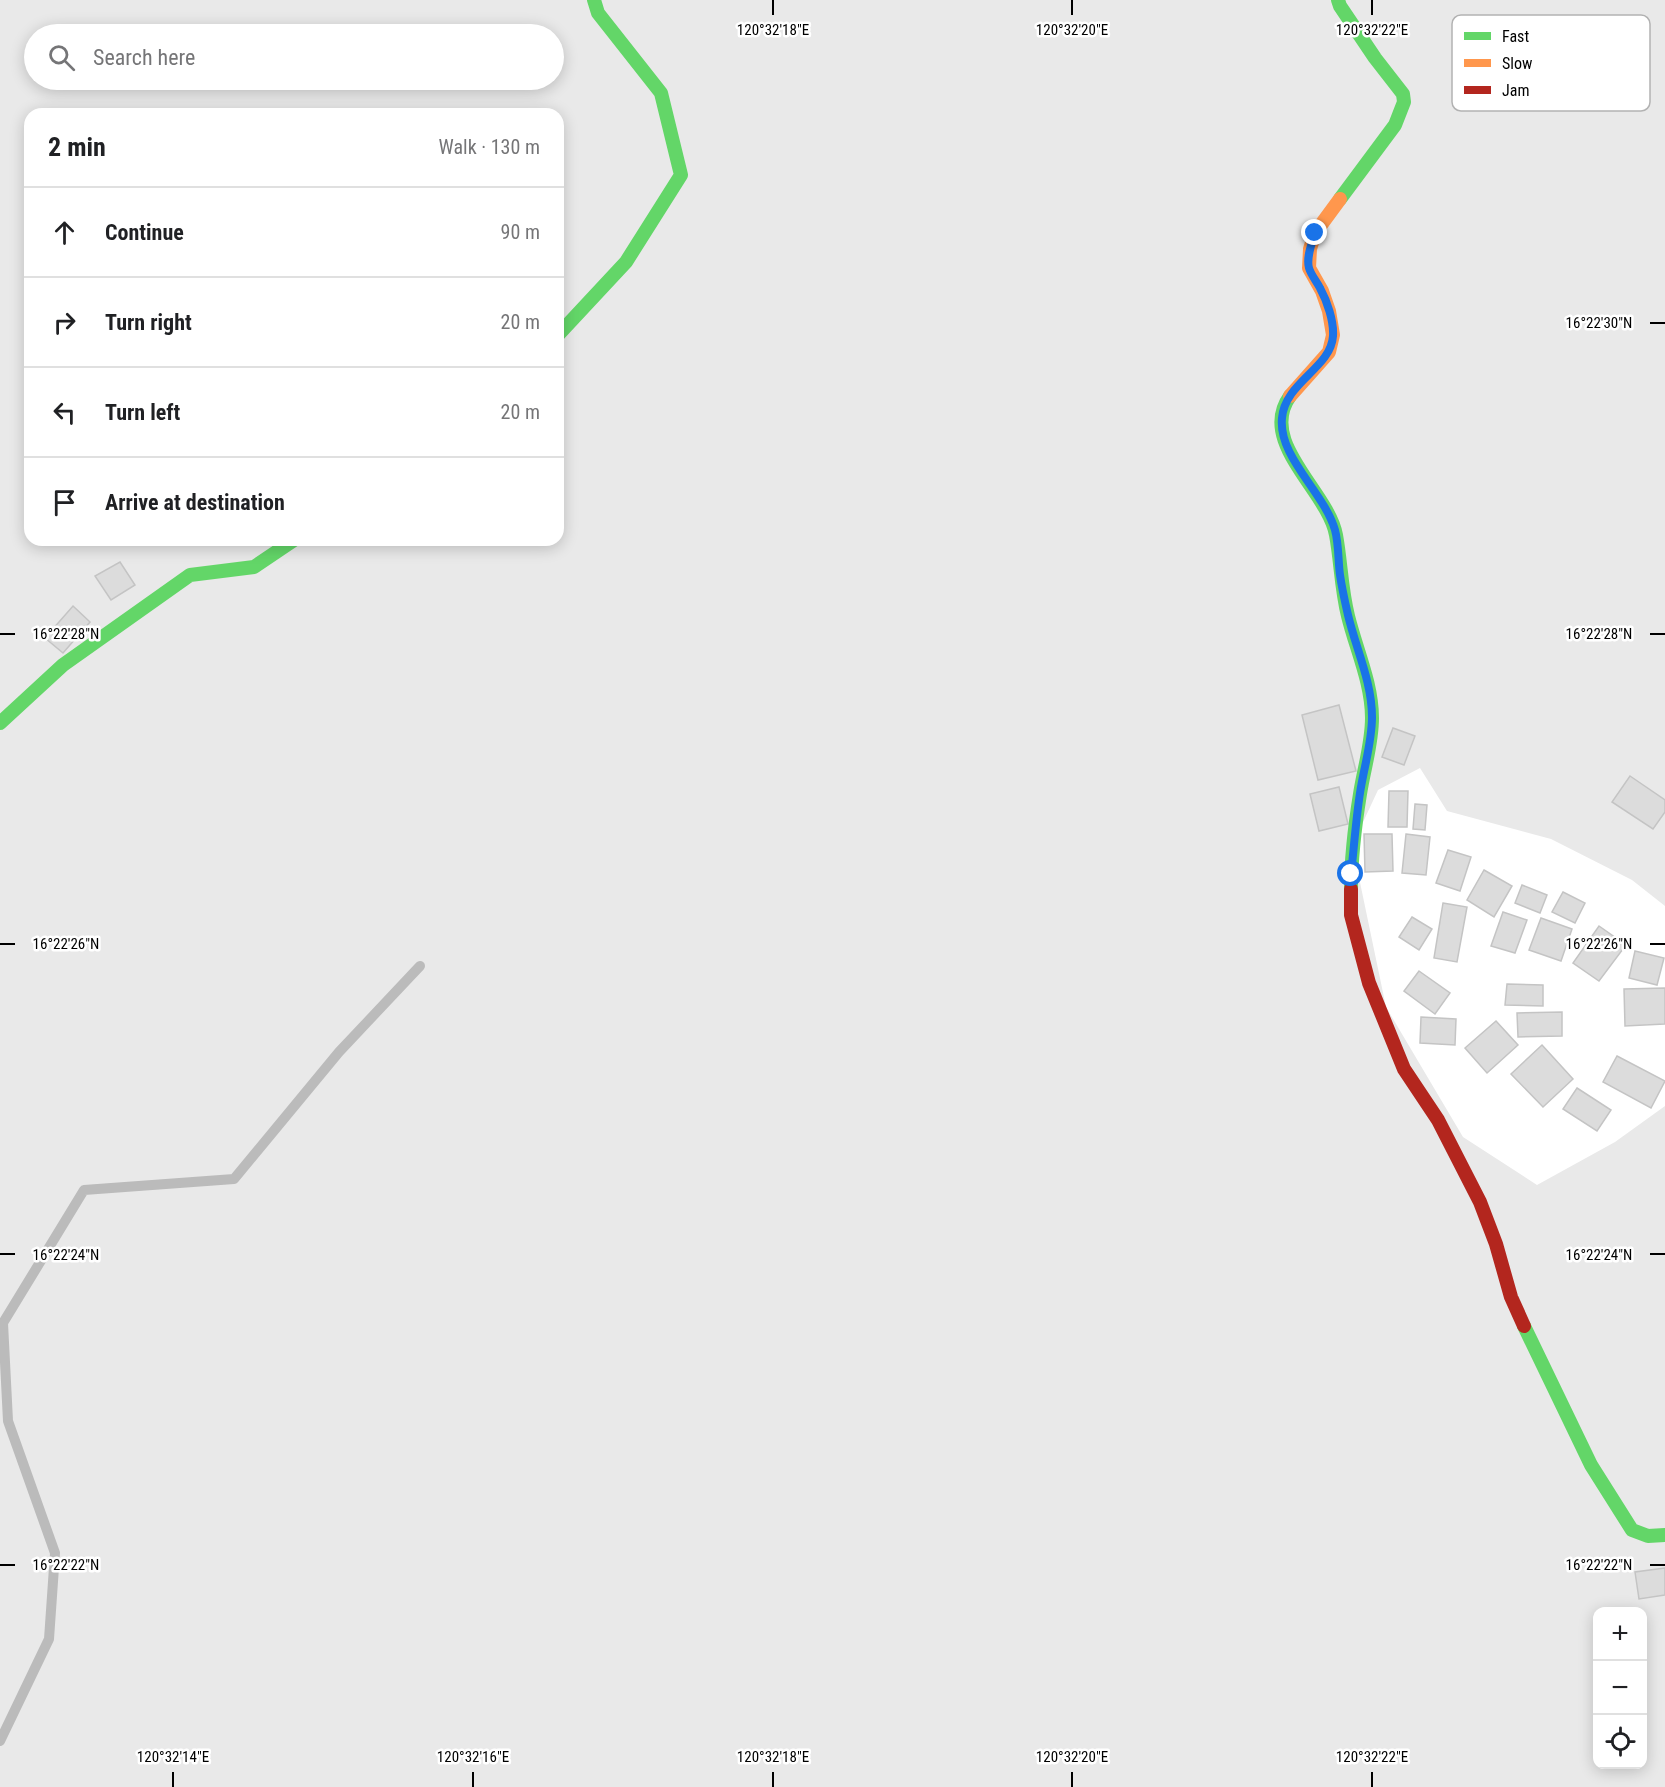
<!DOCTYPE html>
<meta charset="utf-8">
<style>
body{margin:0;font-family:"Roboto Condensed",sans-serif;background:#f2f2f2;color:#202124}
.controls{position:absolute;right:18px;bottom:18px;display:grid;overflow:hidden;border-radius:12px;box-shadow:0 3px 15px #0003}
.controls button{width:54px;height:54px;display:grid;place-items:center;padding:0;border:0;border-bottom:2px solid #e0e0e0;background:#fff;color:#202124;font:30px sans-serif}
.stop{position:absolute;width:18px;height:18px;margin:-14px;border:4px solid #1a73e8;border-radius:50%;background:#fff}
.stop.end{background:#1a73e8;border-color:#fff;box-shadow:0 2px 6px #0008}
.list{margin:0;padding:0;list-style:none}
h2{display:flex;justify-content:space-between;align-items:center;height:78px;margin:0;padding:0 24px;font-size:26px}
h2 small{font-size:20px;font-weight:400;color:#757577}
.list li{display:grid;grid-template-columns:39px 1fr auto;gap:18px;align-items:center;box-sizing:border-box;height:90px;padding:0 24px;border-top:2px solid #e0e0e0}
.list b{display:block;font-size:22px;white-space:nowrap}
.list em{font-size:20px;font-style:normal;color:#757577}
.icon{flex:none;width:33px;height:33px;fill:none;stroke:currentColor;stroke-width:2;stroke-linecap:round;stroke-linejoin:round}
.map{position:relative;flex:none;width:1665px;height:1787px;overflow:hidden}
.search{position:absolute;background:#fff;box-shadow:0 3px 15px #0003;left:24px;top:24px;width:540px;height:66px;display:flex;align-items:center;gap:15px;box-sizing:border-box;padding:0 21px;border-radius:33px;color:#757577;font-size:22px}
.panel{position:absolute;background:#fff;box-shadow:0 3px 15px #0003;left:24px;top:108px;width:540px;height:438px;border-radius:18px}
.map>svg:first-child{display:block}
</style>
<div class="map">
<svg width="1665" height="1787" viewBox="0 0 1665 1787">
<rect width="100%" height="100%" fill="#fff"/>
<path fill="#e9e9e9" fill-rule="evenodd" d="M 0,0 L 1665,0 L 1665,906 L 1632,880 L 1551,839 L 1447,811 L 1420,768 L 1378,790 L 1358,833 L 1357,868 L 1386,1007 L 1463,1137 L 1537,1185 L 1615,1142 L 1665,1106 L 1665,1787 L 0,1787 ZM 34,34 L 554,34 L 554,80 L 34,80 ZM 30,114 L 558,114 L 558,540 L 30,540 ZM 1598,1612 L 1642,1612 L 1642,1764 L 1598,1764 Z"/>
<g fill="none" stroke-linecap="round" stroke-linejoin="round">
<polyline stroke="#bbb" stroke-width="10" points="0,1741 49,1639 55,1553 8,1421 3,1323 84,1190 234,1179 339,1052 420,966"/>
</g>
<g fill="#dcdcdc" stroke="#c4c4c4" stroke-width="1.5">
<polygon points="120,562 135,585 111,600 95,576"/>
<polygon points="73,606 90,622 63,653 45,638"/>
<polygon points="1339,705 1356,771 1318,780 1302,715"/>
<polygon points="1393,728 1415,736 1404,765 1382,757"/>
<polygon points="1630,776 1665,800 1665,812 1653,829 1612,802"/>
<polygon points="1339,787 1348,824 1319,831 1310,794"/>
<polygon points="1389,791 1408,791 1407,827 1388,827"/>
<polygon points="1415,804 1427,805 1425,830 1413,829"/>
<polygon points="1364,834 1392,834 1393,871 1365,872"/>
<polygon points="1406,834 1430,837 1426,875 1402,873"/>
<polygon points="1448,850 1471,857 1460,891 1436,883"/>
<polygon points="1484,870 1512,886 1494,917 1467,900"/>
<polygon points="1522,885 1547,895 1540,913 1515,903"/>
<polygon points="1563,892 1585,903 1575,923 1552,912"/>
<polygon points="1443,903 1467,907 1457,962 1434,958"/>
<polygon points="1503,912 1527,920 1515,953 1491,946"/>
<polygon points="1412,917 1432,929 1419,950 1399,937"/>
<polygon points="1541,918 1572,929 1561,961 1529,950"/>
<polygon points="1599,926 1626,945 1599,981 1573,963"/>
<polygon points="1635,951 1664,958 1657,985 1629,978"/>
<polygon points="1419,971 1450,993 1435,1014 1404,991"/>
<polygon points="1507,984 1543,985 1543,1006 1505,1005"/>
<polygon points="1665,988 1665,1024 1625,1026 1624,989"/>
<polygon points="1562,1012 1562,1036 1518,1037 1517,1013"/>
<polygon points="1421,1017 1456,1019 1455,1045 1420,1043"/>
<polygon points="1496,1021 1518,1045 1487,1073 1465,1048"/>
<polygon points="1542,1045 1573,1079 1543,1107 1511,1074"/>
<polygon points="1617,1056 1665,1081 1651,1108 1603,1082"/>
<polygon points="1577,1088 1611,1110 1597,1131 1563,1109"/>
<polygon points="1665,1568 1665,1595 1639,1599 1635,1572"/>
</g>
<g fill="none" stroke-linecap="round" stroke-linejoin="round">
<g stroke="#63d668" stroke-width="14">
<polyline points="1338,0 1340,6 1375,58 1403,94 1404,102 1395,125 1340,199"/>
<polyline points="558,335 626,262 681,175 661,93 598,13 594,0"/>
<path d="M 1290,396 C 1257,442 1328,491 1336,535 C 1341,562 1341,588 1348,616 C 1356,649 1372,683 1372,718 C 1372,744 1364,768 1360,794 C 1355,825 1351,858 1351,889"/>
<polyline points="0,723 63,665 190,575 254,567 294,540"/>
<polyline points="1524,1326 1591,1465 1632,1530 1648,1536 1665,1535"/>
</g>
<polyline stroke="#ff974d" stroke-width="14" points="1290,396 1329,352 1333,335 1329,311 1322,291 1309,268 1310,249 1315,233 1340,199"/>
<polyline stroke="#b3261e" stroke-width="14" points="1351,889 1351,915 1369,983 1404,1069 1438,1120 1480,1202 1496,1244 1511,1297 1524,1326"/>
</g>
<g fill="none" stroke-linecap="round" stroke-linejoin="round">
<path stroke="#1a73e8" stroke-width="8" d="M 1315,233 C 1312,243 1306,257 1309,268 C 1311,275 1317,282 1320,288 C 1327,301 1334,321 1333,336 C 1331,368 1285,382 1282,418 C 1278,457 1324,492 1335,530 C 1339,545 1338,561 1340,575 C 1342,589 1345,602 1348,615 C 1356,649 1372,682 1372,717 C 1372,742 1364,767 1360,793 C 1356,819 1354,847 1351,874"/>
</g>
<path fill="none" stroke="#000" stroke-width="2" d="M 773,0 L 773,15M 1072,0 L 1072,15M 1372,0 L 1372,15M 1650,323 L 1665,323M 0,634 L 15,634M 1650,634 L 1665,634M 0,944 L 15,944M 1650,944 L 1665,944M 0,1254 L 15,1254M 1650,1254 L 1665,1254M 0,1565 L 15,1565M 1650,1565 L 1665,1565M 173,1772 L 173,1787M 473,1772 L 473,1787M 773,1772 L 773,1787M 1072,1772 L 1072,1787M 1372,1772 L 1372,1787"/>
<rect x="1452" y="15" width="198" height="96" rx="9" fill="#fff" stroke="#b2b2b2" stroke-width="1.5"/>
<rect x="1464" y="32" width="27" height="8" fill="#63d668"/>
<rect x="1464" y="59" width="27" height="8" fill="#ff974d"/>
<rect x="1464" y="86" width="27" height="8" fill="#b3261e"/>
<g font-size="16" fill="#000">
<text x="1502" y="42">Fast</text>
<text x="1502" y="69">Slow</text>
<text x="1502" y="96">Jam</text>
</g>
<g font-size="15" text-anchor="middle" fill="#000" stroke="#fff" stroke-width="5" stroke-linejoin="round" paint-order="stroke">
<text x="773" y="35">120°32'18"E</text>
<text x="1072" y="35">120°32'20"E</text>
<text x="1372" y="35">120°32'22"E</text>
<text x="1599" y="328">16°22'30"N</text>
<text x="66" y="639">16°22'28"N</text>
<text x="1599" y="639">16°22'28"N</text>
<text x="66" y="949">16°22'26"N</text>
<text x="1599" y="949">16°22'26"N</text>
<text x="66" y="1260">16°22'24"N</text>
<text x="1599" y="1260">16°22'24"N</text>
<text x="66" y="1570">16°22'22"N</text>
<text x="1599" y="1570">16°22'22"N</text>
<text x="173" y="1762">120°32'14"E</text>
<text x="473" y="1762">120°32'16"E</text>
<text x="773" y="1762">120°32'18"E</text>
<text x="1072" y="1762">120°32'20"E</text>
<text x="1372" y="1762">120°32'22"E</text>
</g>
</svg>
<div class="controls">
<button>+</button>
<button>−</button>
<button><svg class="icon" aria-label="locate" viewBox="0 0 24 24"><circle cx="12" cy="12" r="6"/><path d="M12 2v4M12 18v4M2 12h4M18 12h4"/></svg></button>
</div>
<div class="stop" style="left:1351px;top:874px"></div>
<div class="stop end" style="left:1315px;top:233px"></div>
<div class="search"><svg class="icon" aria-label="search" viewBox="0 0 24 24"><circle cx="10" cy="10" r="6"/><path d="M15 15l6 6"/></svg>Search here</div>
<section class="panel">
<h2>2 min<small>Walk · 130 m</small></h2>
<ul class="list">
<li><svg class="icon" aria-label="ahead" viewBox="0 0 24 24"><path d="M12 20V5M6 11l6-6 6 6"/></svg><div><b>Continue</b></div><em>90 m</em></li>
<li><svg class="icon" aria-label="right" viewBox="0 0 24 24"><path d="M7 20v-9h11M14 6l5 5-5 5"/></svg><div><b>Turn right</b></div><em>20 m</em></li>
<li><svg class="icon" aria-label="left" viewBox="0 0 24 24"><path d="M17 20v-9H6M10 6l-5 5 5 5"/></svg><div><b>Turn left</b></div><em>20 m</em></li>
<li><svg class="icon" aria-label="arrive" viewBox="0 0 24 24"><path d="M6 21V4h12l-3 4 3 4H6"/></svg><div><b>Arrive at destination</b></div></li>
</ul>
</section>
</div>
